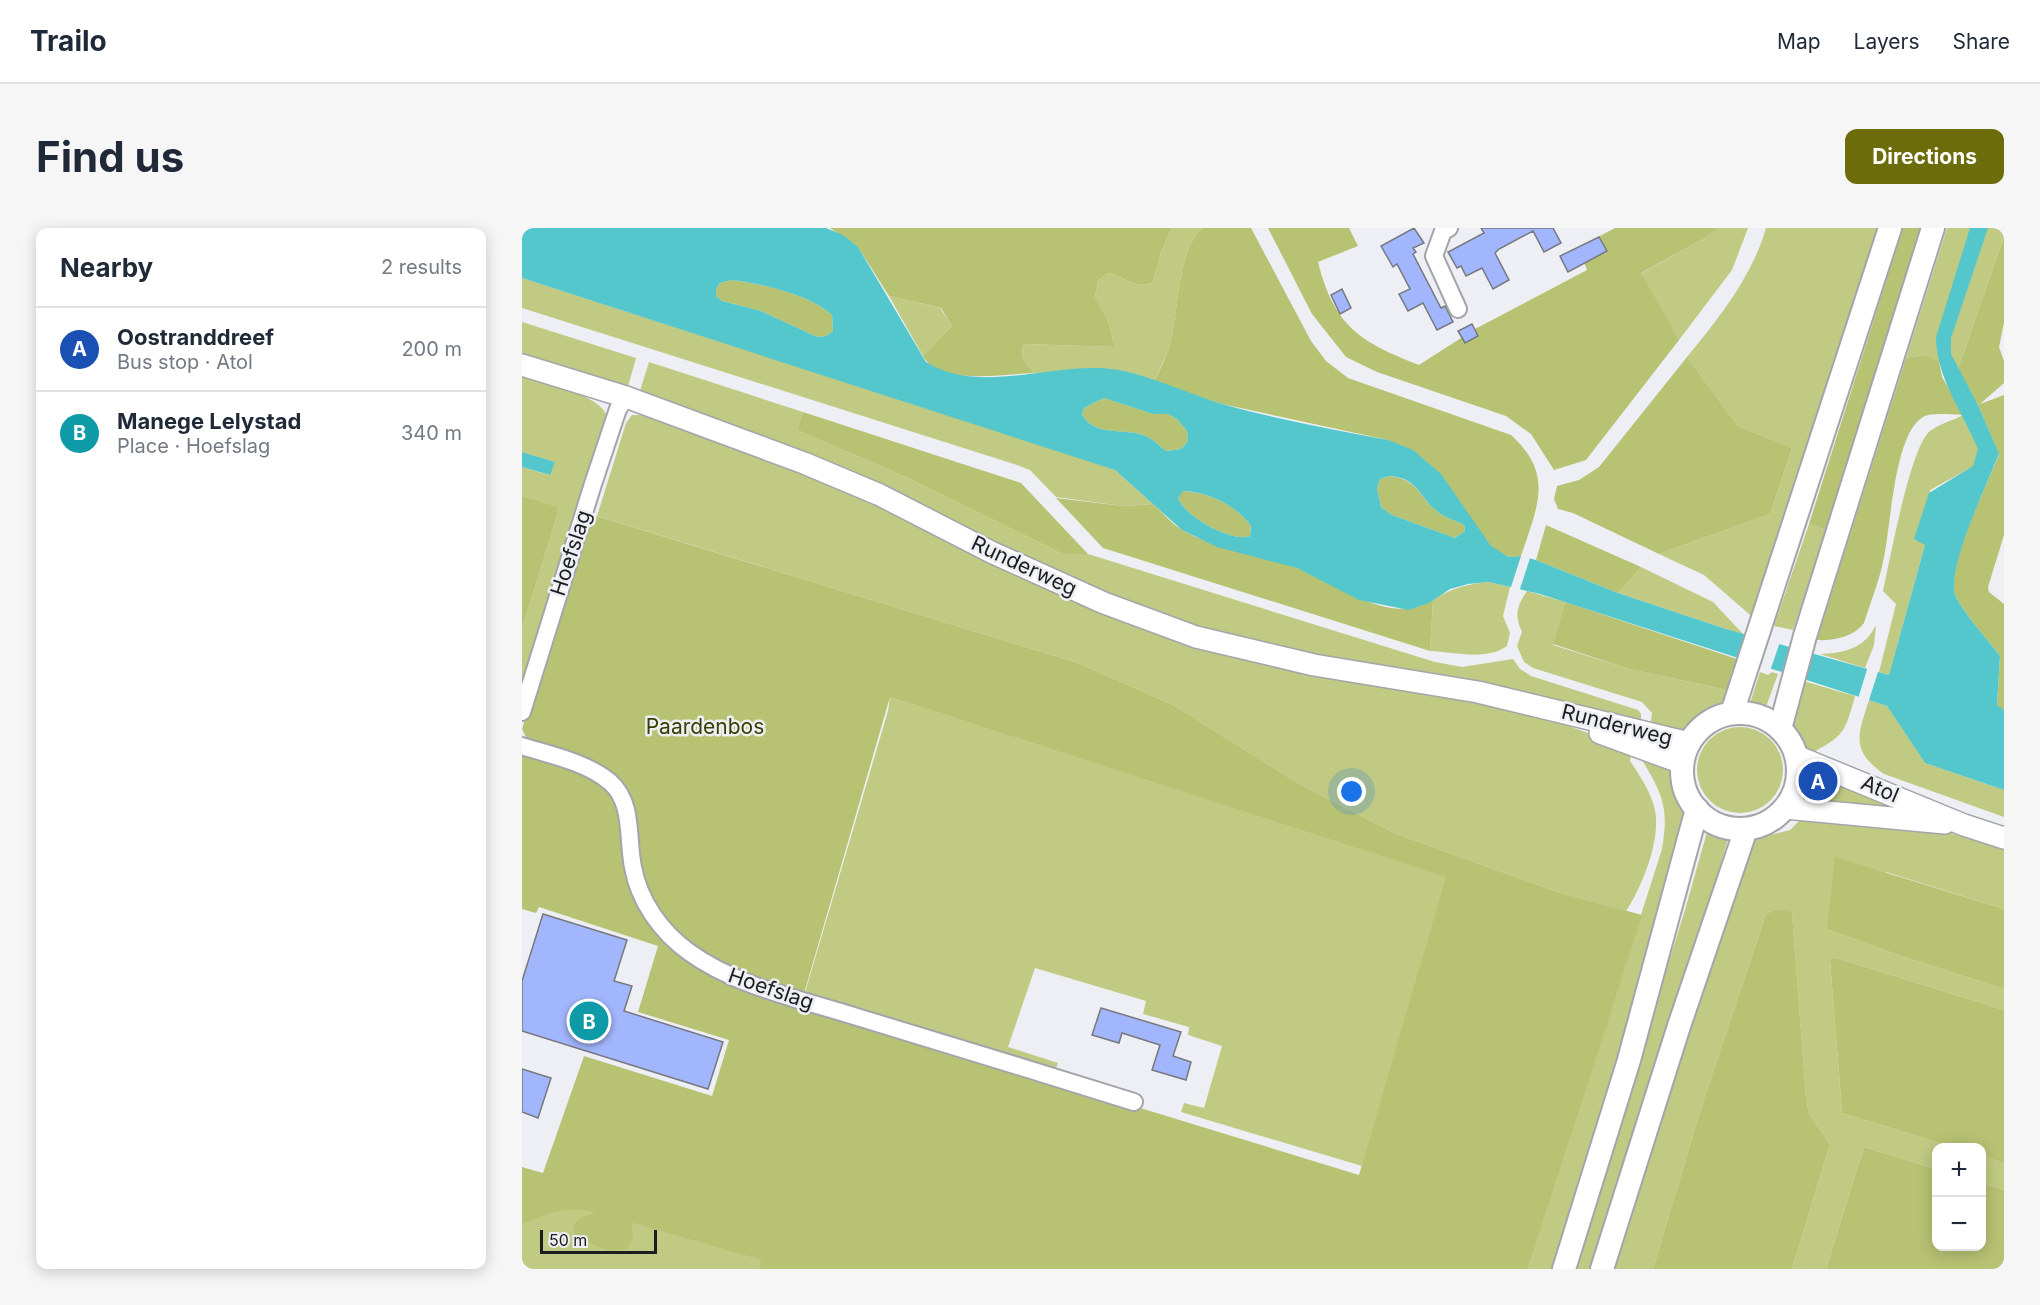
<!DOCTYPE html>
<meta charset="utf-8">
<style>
body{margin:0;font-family:Inter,sans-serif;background:#f6f6f7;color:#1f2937}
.controls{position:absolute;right:18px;bottom:18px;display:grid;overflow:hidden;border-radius:12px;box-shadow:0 3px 15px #0003}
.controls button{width:54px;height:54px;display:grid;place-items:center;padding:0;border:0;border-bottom:2px solid #e0e1e3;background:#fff;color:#1f2937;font:30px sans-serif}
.scale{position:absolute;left:18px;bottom:15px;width:117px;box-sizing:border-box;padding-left:6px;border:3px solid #1c1d1f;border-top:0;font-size:16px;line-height:21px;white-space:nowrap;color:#1c1d1f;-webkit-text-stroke:4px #edeff4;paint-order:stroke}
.you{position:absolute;left:830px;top:564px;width:21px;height:21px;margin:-15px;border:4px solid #fff;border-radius:50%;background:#1a73e8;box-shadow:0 0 0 9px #1a73e833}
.badge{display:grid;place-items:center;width:39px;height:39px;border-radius:50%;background:#6d6c0b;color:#fff;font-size:20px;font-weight:700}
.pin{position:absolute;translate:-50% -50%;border:3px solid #fff;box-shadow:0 2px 6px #0006}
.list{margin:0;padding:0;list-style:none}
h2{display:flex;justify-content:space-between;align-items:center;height:78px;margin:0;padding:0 24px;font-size:26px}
h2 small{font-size:20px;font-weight:400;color:#747a83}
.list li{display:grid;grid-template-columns:39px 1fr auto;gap:18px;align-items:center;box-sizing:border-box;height:84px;padding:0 24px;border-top:2px solid #e0e1e3}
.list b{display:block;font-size:22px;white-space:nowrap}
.list p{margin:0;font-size:20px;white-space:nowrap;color:#747a83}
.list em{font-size:20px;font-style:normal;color:#747a83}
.map{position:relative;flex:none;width:1482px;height:1041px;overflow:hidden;border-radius:12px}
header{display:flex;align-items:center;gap:36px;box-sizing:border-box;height:84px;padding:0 30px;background:#fff;border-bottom:2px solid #e0e1e3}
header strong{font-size:28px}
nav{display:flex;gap:33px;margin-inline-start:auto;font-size:21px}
.intro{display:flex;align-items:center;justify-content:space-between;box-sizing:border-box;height:144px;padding:0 36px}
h1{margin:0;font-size:42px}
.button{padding:15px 27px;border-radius:12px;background:#6d6c0b;color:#fff;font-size:21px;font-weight:700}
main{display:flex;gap:36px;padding:0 36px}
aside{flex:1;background:#fff;border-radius:12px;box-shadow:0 3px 15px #0003}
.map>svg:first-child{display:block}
</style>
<header>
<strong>Trailo</strong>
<nav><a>Map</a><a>Layers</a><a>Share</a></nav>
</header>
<div class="intro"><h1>Find us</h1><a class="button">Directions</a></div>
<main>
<aside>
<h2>Nearby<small>2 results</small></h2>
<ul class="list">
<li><span class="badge" style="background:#1a4fb4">A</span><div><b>Oostranddreef</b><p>Bus stop · Atol</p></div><em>200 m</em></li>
<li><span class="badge" style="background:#0f9aa8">B</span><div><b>Manege Lelystad</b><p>Place · Hoefslag</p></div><em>340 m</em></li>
</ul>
</aside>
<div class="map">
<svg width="1482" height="1041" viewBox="0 0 1482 1041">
<rect width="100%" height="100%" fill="#edeff4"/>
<g fill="#c0ca82">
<path d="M 650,0 L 681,0 C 655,20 657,83 648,115 C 645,128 637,141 632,154 L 598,142 L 512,145 L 500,129 L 501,116 L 593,119 L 585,90 L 573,69 L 576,53 L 586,45 C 602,48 616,63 631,54 L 639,24 Z"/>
<polygon points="1196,0 1226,0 1210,42 1157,112 1118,46 1183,10"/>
<path d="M 1244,0 L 1358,0 L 1234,392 L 1182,347 L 1137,326 L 1248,286 L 1270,220 L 1216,198 L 1165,129 C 1197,90 1230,49 1244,0 Z"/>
<polygon points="1425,0 1482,0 1482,9 1436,141 1401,127 1384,130"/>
<polygon points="0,50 567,232 593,242 631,276 601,278 534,269 508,242 495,237 0,80"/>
<polygon points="367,68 418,80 430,98 401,128"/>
<polygon points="0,94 114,130 105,162 0,126"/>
<polygon points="127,134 281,184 275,202 386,250 541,326 566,326 913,434 940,439 991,431 998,441 1009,448 1116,482 1119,486 1119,498 693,404 609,377 117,166"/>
<path d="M 0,148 C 20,155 81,167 85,189 L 0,466 L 0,401 L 35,288 L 35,280 L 0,268 L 0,239 L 27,247 L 32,234 L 0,224 Z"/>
<path d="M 110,187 L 123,187 L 300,253 L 557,371 L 896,460 L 1027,491 L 1110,521 L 1108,533 C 1118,548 1129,564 1133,582 C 1139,612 1120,659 1104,683 L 1038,665 L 872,605 L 774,554 L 651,477 L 556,435 L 75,288 L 104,195 Z"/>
<path d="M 1442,187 L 1457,221 L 1452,238 L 1408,262 L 1403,317 L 1367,447 L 1357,444 L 1374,376 L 1361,363 C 1368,333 1388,219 1408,203 C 1417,196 1431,192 1442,187 Z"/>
<polygon points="1287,296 1304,302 1271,402 1252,398"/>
<polygon points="1119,339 1191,374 1222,407 1096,365"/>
<path d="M 967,354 L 988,359 L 981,388 L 988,405 L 985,418 C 964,433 933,424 908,423 L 911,372 C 930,360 945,356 967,354 Z"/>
<path d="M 1005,363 L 1043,374 L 1031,417 L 1107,441 L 1210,463 L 1203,476 L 1184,483 L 1165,499 L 1155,504 L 1128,501 L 1130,485 L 1120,474 L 1011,440 L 1002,434 L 995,418 L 1000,404 C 992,387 995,378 1005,363 Z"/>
<path d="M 1354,397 L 1352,417 L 1343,440 L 1298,426 C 1323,425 1343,420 1354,397 Z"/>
<polygon points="1238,444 1246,447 1250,444 1256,446 1244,479 1228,475"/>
<path d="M 1281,453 L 1333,468 C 1323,504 1323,507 1290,525 L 1283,520 L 1269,497 Z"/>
<polygon points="368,469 925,649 840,938 659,884 662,875 682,880 700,818 666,807 667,799 621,786 624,773 513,740 486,819 536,835 532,845 282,768 366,483"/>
<path d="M 1347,472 L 1365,478 L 1403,535 L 1482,562 L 1482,589 L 1362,546 C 1328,522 1336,507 1347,472 Z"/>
<circle cx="1218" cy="542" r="43"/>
<path d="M 1122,526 C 1128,528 1138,531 1143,535 C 1152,543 1153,573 1165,587 L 1133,707 L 1033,1041 L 1006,1041 L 1140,621 C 1147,580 1141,567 1120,532 Z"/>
<polygon points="1304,545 1383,585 1298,573"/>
<polygon points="1280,590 1426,604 1482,622 1482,681 1364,644 1305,701 1376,727 1482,761 1482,782 1311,729 1308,732 1320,885 1431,919 1414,920 1414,941 1342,919 1304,1041 1270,1041 1308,916 1287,886 1284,869 1270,685 1254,681 1244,686 1181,874 1131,1041 1091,1041 1224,623 1232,611 1268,602"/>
<polygon points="1185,604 1206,611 1196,645 1072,1041 1051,1041 1163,682"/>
<polygon points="1460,928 1482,935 1482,962 1460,955"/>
<polygon points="53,979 74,985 240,1032 237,1041 0,1041 0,997 21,987"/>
</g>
<g fill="#b8c273" fill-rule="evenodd">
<path d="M 308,0 L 650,0 L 639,24 L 631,54 C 616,63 602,48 586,45 L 576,53 L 573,69 L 585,90 L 593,119 L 501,116 L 500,129 L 512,145 C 484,146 416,158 401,128 L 430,98 L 419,80 L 367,68 L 336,19 Z"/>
<path d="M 681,0 L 729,0 L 789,113 L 804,133 L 826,150 L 989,207 C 1033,247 1015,279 999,328 L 987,329 L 969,319 L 952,296 L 866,212 L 700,176 L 632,154 C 638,141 645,128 648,115 C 657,83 655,20 681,0 Z"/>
<path d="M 746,0 L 827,0 L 836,18 L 796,34 C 812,98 838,114 897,137 L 953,101 L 1065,42 L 1058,24 L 1059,18 L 1093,0 L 1196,0 L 1183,10 L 1119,45 L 1157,112 L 1064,232 L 1032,242 L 1009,206 L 984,188 L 855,144 L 824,129 L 790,86 Z"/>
<polygon points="1381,0 1401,0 1304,302 1287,296"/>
<path d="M 1482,9 L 1482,95 L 1477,119 L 1482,133 L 1482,155 L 1458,176 L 1482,167 L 1482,307 L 1466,359 L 1467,364 L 1482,376 L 1482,482 L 1475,478 L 1478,428 C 1464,409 1445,390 1434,369 C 1421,345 1466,254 1477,227 L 1456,177 L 1436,141 Z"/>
<path d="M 210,52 C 240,56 287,66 310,87 L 311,103 L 304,108 L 295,109 L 239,83 L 200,73 L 194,68 L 194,61 L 198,55 Z"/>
<path d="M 1401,127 L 1417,133 L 1420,149 L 1442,187 C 1431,187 1410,184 1401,189 C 1372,206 1369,297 1362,329 C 1358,351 1349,373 1342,395 C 1332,409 1311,413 1295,412 L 1384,130 Z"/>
<polygon points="1165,129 1216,198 1270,220 1248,286 1137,326 1051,285 1036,281 1032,271 1035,258 1057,252 1077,239"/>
<path d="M 582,170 L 631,186 L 646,186 L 655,191 L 665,203 L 666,213 L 659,221 L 644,223 C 637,217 630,210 621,207 C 601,200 572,209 560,186 L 562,180 Z"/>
<polygon points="281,184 499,255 566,326 541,326 386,250 275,202"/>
<path d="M 867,248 C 897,251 896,269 916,284 C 923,290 934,292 942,297 L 943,303 L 933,310 L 870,287 L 859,279 L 855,261 L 858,251 Z"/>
<path d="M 660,263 C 686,264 714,277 729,298 L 728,308 C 710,315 662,288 656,270 Z"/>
<polygon points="0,268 35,279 35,288 0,401"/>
<path d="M 534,270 L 601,278 L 631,276 C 641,285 651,297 662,303 C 698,323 738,326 775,340 C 815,356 868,399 911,372 L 908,423 L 581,320 Z"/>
<path d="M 68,286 L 556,435 L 651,477 L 774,554 L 872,605 L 1038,665 L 1120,687 L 1006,1041 L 237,1041 L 239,1032 L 109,995 L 111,1010 L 104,1021 L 88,1024 L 53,1008 L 51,997 L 60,989 L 73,985 C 47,976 24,986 0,997 L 0,939 L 21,945 L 62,828 L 190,868 L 207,812 L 116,784 L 136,718 L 17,679 L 14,685 L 0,681 L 0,526 L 6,513 L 0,501 ZM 368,469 L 924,649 L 837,947 L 279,776 Z"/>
<polygon points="1024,297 1119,339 1096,365 1014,332"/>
<polygon points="1043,374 1221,433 1210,463 1107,441 1031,416"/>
<polygon points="1313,629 1482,681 1482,761 1376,727 1305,701"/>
<polygon points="1254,681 1270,684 1284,869 1287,886 1308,916 1270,1041 1131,1041 1181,874 1244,686"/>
<polygon points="1311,729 1482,782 1482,935 1460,928 1460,920 1431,919 1320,885 1308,732"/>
<polygon points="1342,919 1414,941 1414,1018 1460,1018 1460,955 1482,962 1482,1041 1304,1041"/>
</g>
<g fill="#54c7cc" fill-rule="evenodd">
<path d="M 0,0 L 304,0 L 321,7 L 336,19 L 404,134 C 461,169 535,131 597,142 C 628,148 666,165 697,175 C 752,191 810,201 866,212 L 891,222 L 919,246 L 969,318 L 987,329 L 999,328 L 1014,332 L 1096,365 L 1204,401 L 1367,447 L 1403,317 L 1392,311 L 1407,265 L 1451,238 L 1456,221 C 1441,185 1414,149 1414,109 L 1448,0 L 1466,0 L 1429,110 L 1429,126 L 1456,177 L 1477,226 C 1466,254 1422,345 1434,369 C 1445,390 1464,409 1478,428 L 1475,477 L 1482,482 L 1482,562 L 1403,535 L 1365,478 L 1018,366 L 967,354 L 946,356 L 928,361 L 907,375 L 887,382 L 837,372 L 775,340 L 695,319 L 660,302 L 593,242 L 0,50 ZM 210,52 C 240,56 287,66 310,87 L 311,103 L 304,108 L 295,109 L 239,83 L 200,73 L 194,68 L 194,61 L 198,55 ZM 582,170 L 631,186 L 646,186 L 655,191 L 665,203 L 666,213 L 659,221 L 644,223 C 637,217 630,210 621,207 C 601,200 572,209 560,186 L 562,180 ZM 867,248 C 897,250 896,269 916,284 C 923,290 934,292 942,297 L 943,303 L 933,310 L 870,287 L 859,279 L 855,261 L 858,251 ZM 661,263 C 686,264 714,277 729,298 L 728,308 C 710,315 662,288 656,270 Z"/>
<polygon points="0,224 33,234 28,247 0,239"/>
</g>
<g fill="#edeff4">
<polygon points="1000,325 1009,327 997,364 988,362"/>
<polygon points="1229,405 1258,414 1248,443 1219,433"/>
<polygon points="1346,438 1357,441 1346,475 1336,471"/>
</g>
<g fill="#a2b6fd" stroke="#77787d" stroke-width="1.5">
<polygon points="892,0 902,15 891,20 894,24 891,26 919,80 923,78 931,94 915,102 901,75 886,83 877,66 888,61 875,36 871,39 859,18"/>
<polygon points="959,0 1031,0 1039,15 1022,24 1011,3 977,21 973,25 987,52 971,61 960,40 944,48 939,38 935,40 926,24 962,5"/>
<polygon points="1077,9 1085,23 1046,44 1038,28"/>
<polygon points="820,61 829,80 818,86 809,67"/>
<polygon points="950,96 956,108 943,115 936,103"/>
<polygon points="21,686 105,712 92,753 110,758 102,783 201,814 186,861 0,803 0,753"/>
<polygon points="579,780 659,804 651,828 669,834 664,852 630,842 638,817 600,805 597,815 570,807"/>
<polygon points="0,841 29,850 16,890 0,884"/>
</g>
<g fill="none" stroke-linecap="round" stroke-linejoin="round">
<g stroke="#a3a5aa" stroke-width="20">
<g id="minor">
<polyline points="927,0 921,3 912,28 936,81"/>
<polyline points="0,484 71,256 96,181 104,169"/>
<path d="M 0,518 C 28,527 64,534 88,554 C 112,575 105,611 111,639 C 117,673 139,704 167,724 C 215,759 279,771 335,789 C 427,817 520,845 612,874"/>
</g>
</g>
<g stroke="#a3a5aa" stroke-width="24">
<g id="tertiary">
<polyline points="0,137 104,169 282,235 358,267 469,324 582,375 674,409 792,437 956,464 1167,515"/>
<polyline points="1078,505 1160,535"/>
<polyline points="1274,528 1442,597 1482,610"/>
<polyline points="1263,580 1423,595"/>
</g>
</g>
<g stroke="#a3a5aa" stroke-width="26">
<g id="secondary">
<polyline points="1210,485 1368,0"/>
<circle cx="1218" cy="543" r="58"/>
<polyline points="1258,501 1283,408 1411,0"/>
<polyline points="1042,1041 1107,832 1175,581"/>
<polyline points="1080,1041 1157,798 1224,601"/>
</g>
</g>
<use href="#minor" stroke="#fff" stroke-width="16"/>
<use href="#tertiary" stroke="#fff" stroke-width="21"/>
<use href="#secondary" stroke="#fff" stroke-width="22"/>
</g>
<g text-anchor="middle" stroke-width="5" stroke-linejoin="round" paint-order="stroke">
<g font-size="21" fill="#1c1d1f" stroke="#edeff4">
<text transform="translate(49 325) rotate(-72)" y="7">Hoefslag</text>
<text transform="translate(502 338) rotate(25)" y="7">Runderweg</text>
<text transform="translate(1095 497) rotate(14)" y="7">Runderweg</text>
<text transform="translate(1358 561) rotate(23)" y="7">Atol</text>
<text transform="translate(249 761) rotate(19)" y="7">Hoefslag</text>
</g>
<g font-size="21" fill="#3a3f00" stroke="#edeff4">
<text x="183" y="506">Paardenbos</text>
</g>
</g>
</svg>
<div class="controls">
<button>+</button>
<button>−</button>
</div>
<div class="scale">50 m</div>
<div class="you"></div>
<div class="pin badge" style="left:1296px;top:553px;background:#1a4fb4">A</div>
<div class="pin badge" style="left:67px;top:793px;background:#0f9aa8">B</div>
</div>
</main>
